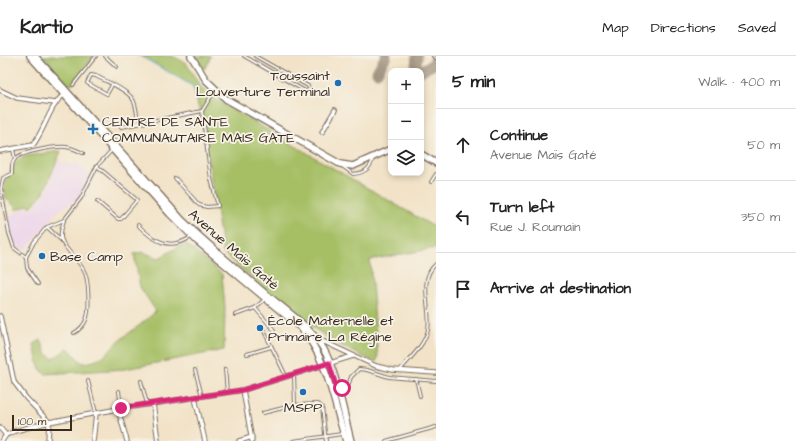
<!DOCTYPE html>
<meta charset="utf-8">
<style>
body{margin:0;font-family:"Architects Daughter",sans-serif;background:#f6f6f6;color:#222}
.controls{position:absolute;right:12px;top:12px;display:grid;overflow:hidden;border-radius:8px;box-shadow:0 2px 6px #0003}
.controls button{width:36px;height:36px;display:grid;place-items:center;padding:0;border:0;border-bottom:1px solid #e0e0e0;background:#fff;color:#222;font:20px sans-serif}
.scale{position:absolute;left:12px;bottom:10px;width:60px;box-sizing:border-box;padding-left:4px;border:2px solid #3b2a1e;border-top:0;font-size:11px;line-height:14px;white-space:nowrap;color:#3b2a1e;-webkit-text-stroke:3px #f7f3e8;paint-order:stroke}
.stop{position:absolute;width:12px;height:12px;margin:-9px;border:3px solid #db2777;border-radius:50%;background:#fff}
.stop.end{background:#db2777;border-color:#fff;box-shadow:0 1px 4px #0008}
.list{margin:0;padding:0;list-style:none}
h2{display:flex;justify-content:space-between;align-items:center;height:52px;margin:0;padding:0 16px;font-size:17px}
h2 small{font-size:13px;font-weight:400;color:#767676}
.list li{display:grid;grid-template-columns:26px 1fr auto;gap:12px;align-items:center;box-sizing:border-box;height:72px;padding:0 16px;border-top:1px solid #e0e0e0}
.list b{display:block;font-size:15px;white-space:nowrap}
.list p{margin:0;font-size:13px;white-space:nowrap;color:#767676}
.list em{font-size:13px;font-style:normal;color:#767676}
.icon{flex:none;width:22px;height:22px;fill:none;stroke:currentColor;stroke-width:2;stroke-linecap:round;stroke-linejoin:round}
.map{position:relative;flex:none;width:436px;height:385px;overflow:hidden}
header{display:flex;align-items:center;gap:24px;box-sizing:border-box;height:56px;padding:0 20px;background:#fff;border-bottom:1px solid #e0e0e0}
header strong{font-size:19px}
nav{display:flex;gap:22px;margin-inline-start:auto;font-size:14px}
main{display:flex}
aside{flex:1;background:#fff}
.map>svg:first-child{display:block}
</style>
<header>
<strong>Kartio</strong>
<nav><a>Map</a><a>Directions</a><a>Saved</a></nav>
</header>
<main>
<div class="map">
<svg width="436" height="385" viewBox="0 0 436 385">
<rect width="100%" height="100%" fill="#f7f3e8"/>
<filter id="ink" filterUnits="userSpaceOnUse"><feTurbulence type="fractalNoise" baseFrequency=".025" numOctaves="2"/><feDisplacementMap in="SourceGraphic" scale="8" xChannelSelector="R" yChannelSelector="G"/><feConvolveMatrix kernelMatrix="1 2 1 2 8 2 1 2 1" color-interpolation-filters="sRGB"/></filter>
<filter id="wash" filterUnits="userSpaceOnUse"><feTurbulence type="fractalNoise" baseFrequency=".012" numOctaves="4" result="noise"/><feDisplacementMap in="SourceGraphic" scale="16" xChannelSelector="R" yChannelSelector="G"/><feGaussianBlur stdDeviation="0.9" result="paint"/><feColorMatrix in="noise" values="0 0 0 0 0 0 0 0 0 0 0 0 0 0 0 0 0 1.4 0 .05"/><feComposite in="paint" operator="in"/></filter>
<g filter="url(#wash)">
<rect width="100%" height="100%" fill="#f2e3c8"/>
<polygon fill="#ebd1eb" points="59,105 73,110 77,107 90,120 82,128 88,136 58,155 27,192 23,193 15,189 7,162 26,151 31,154 46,137"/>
<g fill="#a6bf65" stroke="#707442">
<polygon points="43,0 94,0 73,28 69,29"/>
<path d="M 141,0 L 172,0 L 186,7 L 202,33 L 218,45 L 436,172 L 436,192 L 370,204 L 378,302 L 376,306 C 317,284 271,237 223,197 L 201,61 L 193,30 Z"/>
<polygon points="196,0 211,0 204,14"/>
<polygon points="61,95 44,136 31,151 28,149 17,154 12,147 6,143 4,130 7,121 18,104 26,100"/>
<path d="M 185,187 L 222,218 L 225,252 L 224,294 L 125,313 L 45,318 L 41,314 L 38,308 L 34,288 L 41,284 L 46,297 L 53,303 L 68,292 L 82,307 C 106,306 108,292 125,280 C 136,272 146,265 156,255 L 140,231 L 134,198 L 142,196 L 159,202 Z"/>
</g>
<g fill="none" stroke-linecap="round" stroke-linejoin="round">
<g stroke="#61b7dd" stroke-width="1">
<polyline points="42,0 69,30"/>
<polyline points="140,0 196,32 200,26"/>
</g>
<g stroke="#968673" stroke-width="11">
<polyline points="417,0 416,9 418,15"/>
<polyline points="420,15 432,9 436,2"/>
<polyline points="377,16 386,0"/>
</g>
</g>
</g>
<g filter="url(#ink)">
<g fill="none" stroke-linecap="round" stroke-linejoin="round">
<g stroke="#7b6b5a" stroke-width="4">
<g id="lane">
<polyline points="105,0 117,11"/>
<polyline points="244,0 305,35 310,35 308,30 255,0"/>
<polyline points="433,0 436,2"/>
<polyline points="73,29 96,0"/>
<path d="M 112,29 L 107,38 L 87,27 L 91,19 L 96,20 C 107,26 124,32 132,42 C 137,48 137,60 138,68"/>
<polyline points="121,71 202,55"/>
<polyline points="13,94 15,102"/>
<polyline points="97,110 137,144 121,163 118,163 97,145"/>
<path d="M 342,110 L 353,118 C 364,117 371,113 373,102"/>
<polyline points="175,122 199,149 207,151 218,150 211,123 202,55 215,34"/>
<polyline points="431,126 436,118"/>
<path d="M 64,164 C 62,171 59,179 62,185 C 67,196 79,204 84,215 C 89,223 90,255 86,264 C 84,269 79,274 74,277"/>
<path d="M 138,169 C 153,185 170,195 191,181"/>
<polyline points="47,171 62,185"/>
<polyline points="26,201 34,186 47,171 64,164 81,142 97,110 112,94"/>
<path d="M 38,228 L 27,212 L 26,201 L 14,192 L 9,177 L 1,133 L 3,122 L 12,118 C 12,112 11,107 15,103 C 20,96 56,90 66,91 C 72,92 77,94 83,97"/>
<polyline points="255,252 274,274"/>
<polyline points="235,259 255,252 265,243"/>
<polyline points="263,273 286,320"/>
<polyline points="247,298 271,291"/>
<polyline points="225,313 227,336"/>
<polyline points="195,314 202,340"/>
<path d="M 400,314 C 410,302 424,290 428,274 C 432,253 417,224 436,208"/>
<polyline points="416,323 420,340"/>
<polyline points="88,325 96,357"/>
<polyline points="141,325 147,348"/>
<polyline points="332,334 348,330 351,321 359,313 367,314 389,321 436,325"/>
<polyline points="119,335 121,352"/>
<polyline points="295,349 318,348 322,351 326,385"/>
<polyline points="263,357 295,349 294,319"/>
<polyline points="293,385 342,378"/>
<polyline points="386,385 436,371"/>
</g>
</g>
<g stroke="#7b6b5a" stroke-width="5.5">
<g id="street">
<polyline points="0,34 17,42 55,47"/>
<polyline points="322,76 335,54"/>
<path d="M 0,95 L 33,89 C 45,73 49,51 64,38"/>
<polyline points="0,260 14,326 26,342 49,366 48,385"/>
<polyline points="318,283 376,310 393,314 436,317"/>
<polyline points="243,334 252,385"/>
<polyline points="195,342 205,385"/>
<polyline points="153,348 158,385"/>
<polyline points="118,353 127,385"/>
<polyline points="0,372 6,379"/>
<polyline points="2,385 6,379 15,375 49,366 118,353 243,334 353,300"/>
<polyline points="93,385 96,357"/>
<polyline points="239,385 252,381"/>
</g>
</g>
<g stroke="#7b6b5a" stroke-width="8">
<g id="secondary">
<path d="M 30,0 L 170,158 L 198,186 L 301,272 C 328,303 333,346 346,385"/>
<path d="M 35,0 L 182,164 C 209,190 238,214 266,238 C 286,254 309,270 323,292 C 336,314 344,359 351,385"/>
<polyline points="191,0 206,24 226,43 340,108 353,110 391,93"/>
<polyline points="421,98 436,107"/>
</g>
</g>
<use href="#lane" stroke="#fff" stroke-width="2"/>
<use href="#street" stroke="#fff" stroke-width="3.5"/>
<use href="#secondary" stroke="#fff" stroke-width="5.5"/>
</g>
</g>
<g fill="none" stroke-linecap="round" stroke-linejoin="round" filter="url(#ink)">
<polyline stroke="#db2777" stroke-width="5" points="121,352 243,334 329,307 337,333 342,332"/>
</g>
<g fill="#1f6fb2" stroke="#f7f3e8" stroke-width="1.5">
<circle cx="338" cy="27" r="4"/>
<path d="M91 67h4v4h4v4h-4v4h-4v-4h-4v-4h4z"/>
<circle cx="42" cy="200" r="4"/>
<circle cx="260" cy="272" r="4"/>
<circle cx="303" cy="336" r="4"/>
</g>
<g text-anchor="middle" stroke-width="3.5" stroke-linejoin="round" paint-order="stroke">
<g font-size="14" fill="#3b2a1e" stroke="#f7f3e8" text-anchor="start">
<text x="330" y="24" text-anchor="end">Toussaint<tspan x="330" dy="16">Louverture Terminal</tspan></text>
<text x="102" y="70">CENTRE DE SANTE<tspan x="102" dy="16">COMMUNAUTAIRE MAIS GATE</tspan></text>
<text x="50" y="205">Base Camp</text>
<text x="268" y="269">École Maternelle et<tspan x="268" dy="16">Primaire La Régine</tspan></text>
<text x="303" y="356" text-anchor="middle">MSPP</text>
</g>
<g font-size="14" fill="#3b2a1e" stroke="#f7f3e8">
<text transform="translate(234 193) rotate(41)" y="5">Avenue Maïs Gaté</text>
</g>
</g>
</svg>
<div class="controls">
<button>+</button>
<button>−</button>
<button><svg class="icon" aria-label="layers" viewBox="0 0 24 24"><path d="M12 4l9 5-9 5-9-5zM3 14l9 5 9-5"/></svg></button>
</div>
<div class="scale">100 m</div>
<div class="stop" style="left:342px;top:332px"></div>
<div class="stop end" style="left:121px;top:352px"></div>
</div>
<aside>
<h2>5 min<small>Walk · 400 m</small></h2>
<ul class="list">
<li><svg class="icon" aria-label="ahead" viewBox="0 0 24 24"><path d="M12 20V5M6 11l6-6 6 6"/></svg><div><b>Continue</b><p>Avenue Maïs Gaté</p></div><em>50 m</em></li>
<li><svg class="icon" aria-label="left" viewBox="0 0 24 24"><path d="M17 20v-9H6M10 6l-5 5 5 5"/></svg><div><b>Turn left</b><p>Rue J. Roumain</p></div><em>350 m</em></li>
<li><svg class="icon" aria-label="arrive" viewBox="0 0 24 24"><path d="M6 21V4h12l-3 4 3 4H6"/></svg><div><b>Arrive at destination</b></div></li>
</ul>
</aside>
</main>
